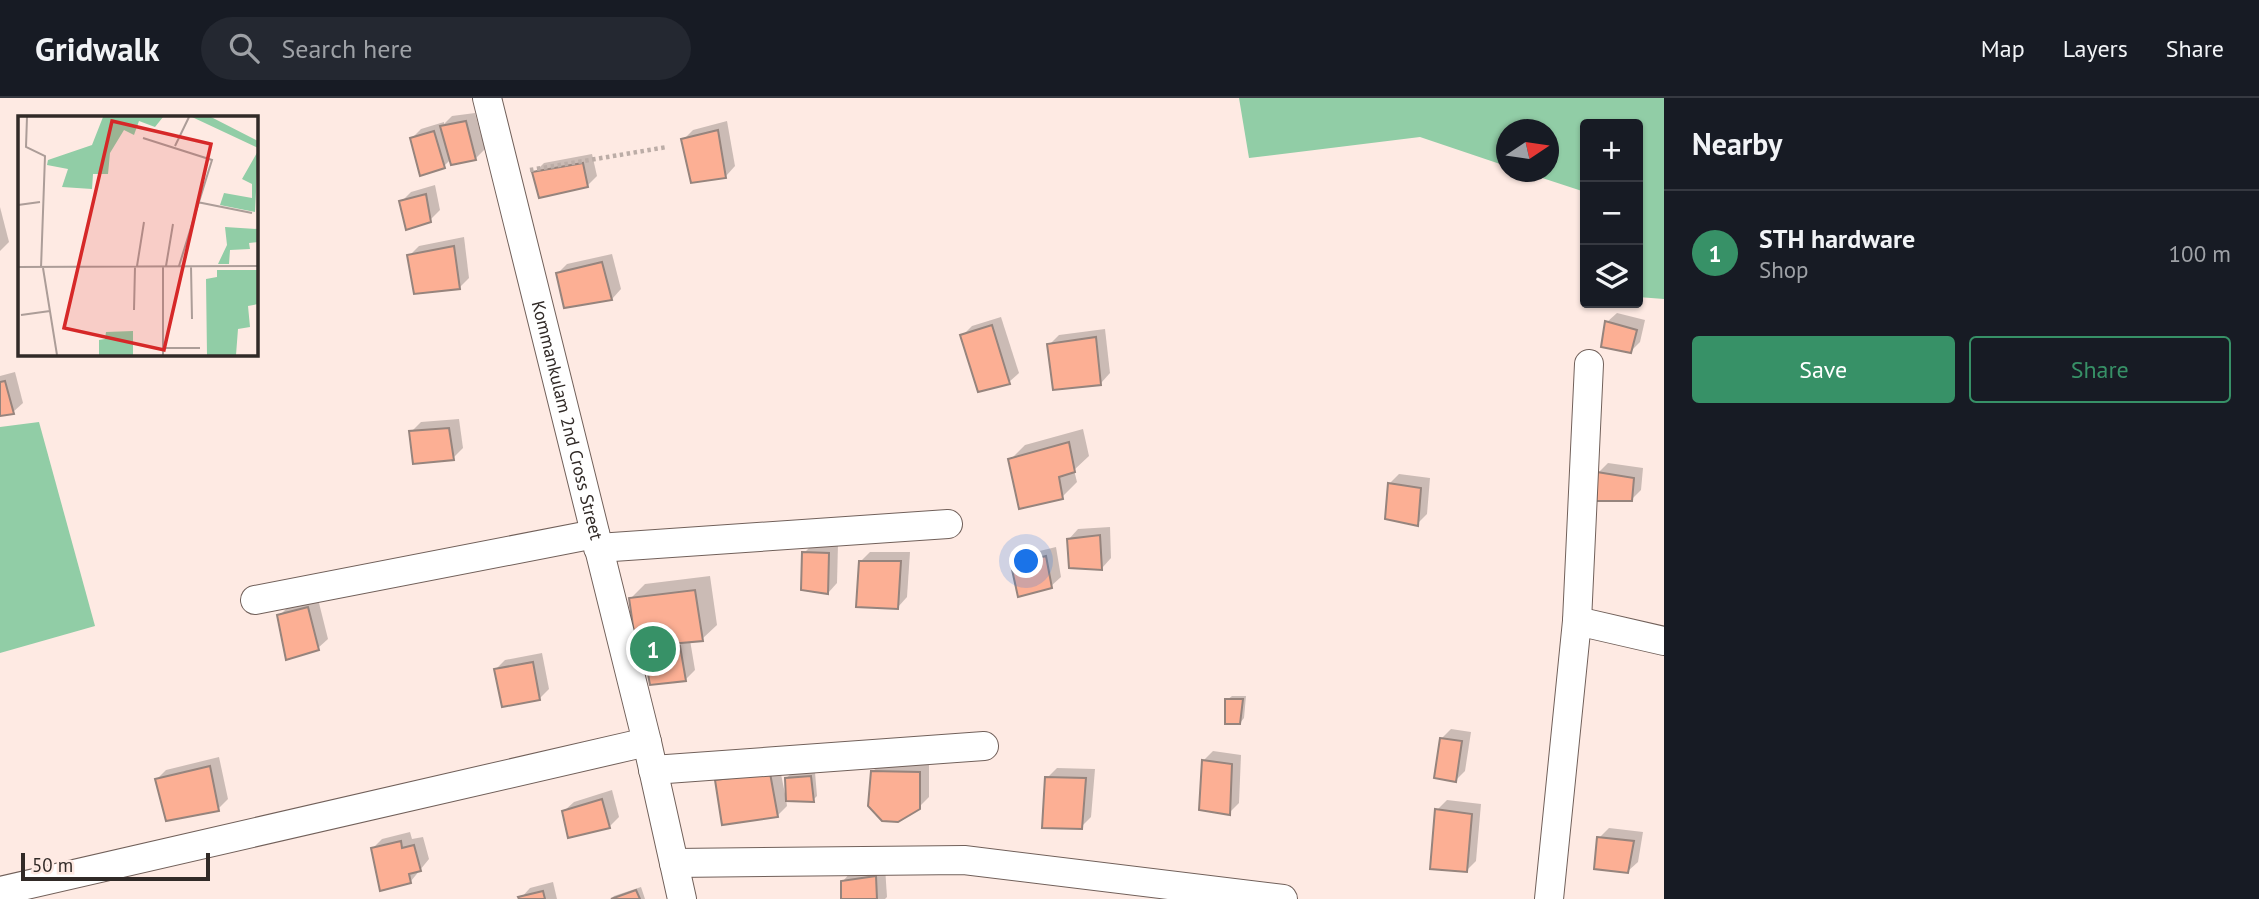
<!DOCTYPE html>
<meta charset="utf-8">
<style>
body{margin:0;font-family:"PT Sans",sans-serif;background:#242831;color:#f1f3f6}
.controls{position:absolute;right:21px;top:21px;display:grid;overflow:hidden;border-radius:7px;box-shadow:0 2px 5px #0004}
.controls button{width:63px;height:63px;display:grid;place-items:center;padding:0;border:0;border-bottom:2px solid #363941;background:#171b24;color:#f1f3f6;font:35px sans-serif}
.compass{position:absolute;left:1496px;top:21px;width:63px;height:63px;border-radius:50%;background:#171b24;box-shadow:0 2px 5px #0004;rotate:77deg}
.scale{position:absolute;left:21px;bottom:18px;width:189px;box-sizing:border-box;padding-left:7px;border:4px solid #312a27;border-top:0;font-size:19px;line-height:24px;white-space:nowrap;color:#312a27;-webkit-text-stroke:5px #feeae3;paint-order:stroke}
.you{position:absolute;left:1027px;top:464px;width:24px;height:24px;margin:-18px;border:5px solid #fff;border-radius:50%;background:#1a73e8;box-shadow:0 0 0 10px #1a73e833}
.badge{display:grid;place-items:center;width:46px;height:46px;border-radius:50%;background:#379167;color:#fff;font-size:23px;font-weight:700}
.pin{position:absolute;translate:-50% -50%;border:4px solid #fff;box-shadow:0 2px 7px #0006}
.list{margin:0;padding:0;list-style:none}
h2{display:flex;justify-content:space-between;align-items:center;height:91px;margin:0;padding:0 28px;font-size:30px}
h2 small{font-size:23px;font-weight:400;color:#9ea1a6}
.list li{display:grid;grid-template-columns:46px 1fr auto;gap:21px;align-items:center;box-sizing:border-box;height:126px;padding:0 28px;border-top:2px solid #363941}
.list b{display:block;font-size:26px;white-space:nowrap}
.list p{margin:0;font-size:23px;white-space:nowrap;color:#9ea1a6}
.list em{font-size:23px;font-style:normal;color:#9ea1a6}
.actions{display:flex;gap:14px;padding:21px 28px}
.actions a{flex:1;padding:16px 0;border:2px solid #379167;border-radius:7px;text-align:center;font-size:24px;color:#379167}
.actions .main{background:#379167;color:#fff}
.icon{flex:none;width:38px;height:38px;fill:none;stroke:currentColor;stroke-width:2;stroke-linecap:round;stroke-linejoin:round}
.map{position:relative;flex:none;width:1664px;height:801px;overflow:hidden}
header{display:flex;align-items:center;gap:42px;box-sizing:border-box;height:98px;padding:0 35px;background:#171b24;border-bottom:2px solid #363941}
header strong{font-size:33px}
nav{display:flex;gap:38px;margin-inline-start:auto;font-size:24px}
.search{width:490px;height:63px;background:#242831;display:flex;align-items:center;gap:18px;box-sizing:border-box;padding:0 24px;border-radius:38px;color:#9ea1a6;font-size:26px}
main{display:flex}
aside{flex:1;background:#171b24}
.map>svg:first-child{display:block}
</style>
<header>
<strong>Gridwalk</strong>
<div class="search"><svg class="icon" aria-label="search" viewBox="0 0 24 24"><circle cx="10" cy="10" r="6"/><path d="M15 15l6 6"/></svg>Search here</div>
<nav><a>Map</a><a>Layers</a><a>Share</a></nav>
</header>
<main>
<div class="map">
<svg width="1664" height="801" viewBox="0 0 1664 801">
<rect width="100%" height="100%" fill="#feeae3"/>
<g fill="#91cda6">
<polygon points="1239,0 1664,0 1664,201 1638,199 1638,26 1585,26 1585,94 1524,74 1548,74 1548,32 1506,32 1506,68 1420,39 1249,60"/>
<polygon points="39,324 95,528 0,555 0,329"/>
</g>
<g fill="#0003">
<polygon points="475,15 485,51 475,61 451,61 444,68 412,40 421,31 444,24 444,26 452,18"/>
<polygon points="727,23 735,68 726,78 683,42 693,32"/>
<polygon points="592,56 597,78 587,88 534,75 544,65"/>
<polygon points="435,87 440,112 430,122 401,104 411,94"/>
<polygon points="0,109 9,144 0,153"/>
<polygon points="464,139 469,180 460,189 409,158 419,148"/>
<polygon points="612,156 621,191 612,201 557,176 567,166"/>
<polygon points="1617,215 1645,222 1640,244 1630,254 1607,224"/>
<polygon points="1001,219 1019,275 1009,284 962,238 972,228"/>
<polygon points="1105,231 1110,275 1101,285 1049,247 1059,237"/>
<polygon points="15,274 23,305 13,314 0,316 0,278"/>
<polygon points="459,321 463,350 453,360 411,334 421,324"/>
<polygon points="1083,331 1089,358 1074,372 1077,384 1062,399 1010,362 1025,347"/>
<polygon points="1608,365 1643,370 1641,392 1632,401 1598,375"/>
<polygon points="1399,376 1430,380 1427,416 1417,426 1389,386"/>
<polygon points="1110,429 1111,460 1102,470 1069,441 1078,431"/>
<polygon points="814,445 838,446 837,485 828,495 804,455"/>
<polygon points="1056,449 1061,479 1051,488 1013,467 1023,457"/>
<polygon points="870,454 910,454 907,499 898,509 861,463"/>
<polygon points="710,478 717,527 702,541 690,542 695,572 685,582 646,555 655,546 630,501 645,486"/>
<polygon points="318,501 328,541 318,550 279,518 289,508"/>
<polygon points="542,555 549,591 539,601 496,571 505,562"/>
<polygon points="1232,598 1246,598 1244,620 1240,625 1227,602"/>
<polygon points="1451,631 1471,634 1465,673 1455,683 1441,641"/>
<polygon points="1213,653 1241,657 1239,705 1229,715 1203,663"/>
<polygon points="219,659 228,701 218,711 157,681 166,672"/>
<polygon points="883,664 929,665 929,699 919,709 873,673"/>
<polygon points="779,666 785,696 787,696 786,680 791,676 815,674 817,698 813,702 786,701 787,708 777,718 717,683 727,673"/>
<polygon points="1057,670 1095,671 1091,719 1081,729 1047,680"/>
<polygon points="612,692 619,719 609,729 564,713 574,704"/>
<polygon points="1447,702 1481,706 1476,763 1467,772 1437,712"/>
<polygon points="1609,730 1643,734 1638,764 1628,773 1599,740"/>
<polygon points="410,734 412,741 423,739 429,761 411,783 373,750 382,741"/>
<polygon points="885,769 887,799 885,801 843,801 843,783 852,773"/>
<polygon points="553,784 557,801 520,801 530,790"/>
<polygon points="641,789 645,801 611,801 614,798"/>
</g>
<g fill="#fcaf94" stroke="#96847d" stroke-width="2">
<polygon points="466,23 476,62 451,67 440,28"/>
<polygon points="718,32 726,80 691,85 681,41"/>
<polygon points="434,33 445,70 420,78 410,40"/>
<polygon points="583,65 588,89 539,100 532,74"/>
<polygon points="426,96 431,124 406,132 399,103"/>
<polygon points="454,148 460,191 414,196 407,157"/>
<polygon points="602,164 612,202 564,210 556,175"/>
<polygon points="1605,223 1637,232 1631,255 1601,249"/>
<polygon points="992,227 1010,286 978,294 960,237"/>
<polygon points="1096,239 1101,287 1053,292 1047,246"/>
<polygon points="5,283 14,316 0,318 0,284"/>
<polygon points="449,330 454,362 413,366 409,333"/>
<polygon points="1069,344 1075,374 1059,379 1063,401 1019,411 1008,361"/>
<polygon points="1597,374 1634,380 1632,403 1596,403"/>
<polygon points="1388,385 1421,390 1418,428 1385,421"/>
<polygon points="1100,437 1102,472 1069,470 1067,441"/>
<polygon points="802,454 829,455 828,496 801,492"/>
<polygon points="1046,458 1052,490 1018,499 1011,467"/>
<polygon points="859,463 901,463 898,511 856,509"/>
<polygon points="695,492 703,543 636,549 629,500"/>
<polygon points="308,509 319,552 286,562 277,517"/>
<polygon points="680,548 686,583 650,587 644,554"/>
<polygon points="533,564 540,602 502,609 494,571"/>
<polygon points="1225,601 1243,601 1240,626 1225,626"/>
<polygon points="1440,640 1462,643 1456,684 1434,680"/>
<polygon points="1202,662 1232,666 1230,717 1199,712"/>
<polygon points="210,668 219,713 166,723 155,681"/>
<polygon points="871,673 920,674 920,711 898,724 882,723 868,708"/>
<polygon points="770,675 778,719 722,727 715,682"/>
<polygon points="811,678 814,704 786,703 785,680"/>
<polygon points="1045,679 1086,680 1082,731 1042,730"/>
<polygon points="602,701 610,730 568,740 562,713"/>
<polygon points="1435,711 1472,716 1467,774 1430,771"/>
<polygon points="1597,739 1634,743 1628,775 1594,771"/>
<polygon points="401,743 402,750 414,747 421,773 409,776 411,785 380,793 371,750"/>
<polygon points="876,778 877,801 841,801 841,783"/>
<polygon points="636,792 640,801 611,801"/>
<polygon points="543,793 545,801 519,801 518,799"/>
</g>
<g fill="none" stroke-linecap="round" stroke-linejoin="round">
<g stroke="#71605a" stroke-width="30">
<g id="minor">
<path id="s1" d="M 487,0 L 647,644 L 682,801"/>
<polyline points="598,450 948,426"/>
<polyline points="255,502 595,436"/>
<polyline points="1577,523 1664,543"/>
<polyline points="653,672 984,648"/>
<polyline points="674,765 964,762 1283,801"/>
<polyline points="0,793 647,644"/>
<polyline points="1549,801 1577,523 1589,266"/>
</g>
</g>
<polyline stroke="#bcada7" stroke-width="4.5" stroke-dasharray="3.5 3.5" stroke-linecap="butt" points="530,72 667,49"/>
<use href="#minor" stroke="#fff" stroke-width="28"/>
</g>
<g text-anchor="middle" stroke-width="5" stroke-linejoin="round" paint-order="stroke">
<g font-size="18" fill="#312a27" stroke="#feeae3">
<text dy="6" stroke="none"><textPath href="#s1" startOffset="332">Kommankulam 2nd Cross Street</textPath></text>
</g>
</g>
<g transform="translate(18 18)">
<rect width="240" height="240" fill="#feeae3"/>
<path d="M 85,1 L 145,1 L 137,11 L 121,5 L 116,19 L 106,14 L 92,37 L 90,58 L 75,58 L 74,73 L 44,71 L 50,53 L 29,49 L 30,44 L 74,29 ZM 174,1 L 193,1 L 240,25 L 240,32 ZM 240,35 L 237,96 L 202,89 L 206,77 L 234,82 L 234,68 L 224,63 ZM 207,111 L 240,113 L 240,126 L 231,127 L 232,133 L 212,134 L 211,148 L 200,148 L 209,129 ZM 199,154 L 240,154 L 240,188 L 230,190 L 232,211 L 220,213 L 218,239 L 189,239 L 188,163 L 199,161 ZM 115,215 L 115,239 L 81,239 L 81,224 L 87,223 L 88,216 Z" fill="#91cda6"/>
<path fill="none" stroke="#ac9d98" stroke-width="2" d="M 9,1 L 8,31 L 27,40 L 23,152M 125,22 L 194,44 L 161,150M 157,30 L 171,1M 179,86 L 234,97M 0,89 L 22,86M 119,150 L 126,106M 148,150 L 155,108M 173,150 L 174,203M 0,151 L 240,150M 25,152 L 39,239M 116,194 L 117,151M 3,199 L 32,195M 145,232 L 182,232M 145,239 L 145,150"/>
<path fill="#d62828" fill-opacity="0.15" stroke="#d62828" stroke-width="3.5" d="M 94,5 L 193,28 L 146,234 L 46,212 Z"/>
<rect width="240" height="240" fill="none" stroke="#312a27" stroke-width="3.5"/>
</g>
</svg>
<div class="controls">
<button>+</button>
<button>−</button>
<button><svg class="icon" aria-label="layers" viewBox="0 0 24 24"><path d="M12 4l9 5-9 5-9-5zM3 14l9 5 9-5"/></svg></button>
</div>
<svg class="compass" viewBox="-18 -18 36 36"><path d="M0-13l5 13h-10z" fill="#e53935"/><path d="M0 13l5-13h-10z" fill="#9ea1a6"/></svg>
<div class="scale">50 m</div>
<div class="you"></div>
<div class="pin badge" style="left:653px;top:551px">1</div>
</div>
<aside>
<h2>Nearby<small></small></h2>
<ul class="list">
<li><span class="badge">1</span><div><b>STH hardware</b><p>Shop</p></div><em>100 m</em></li>
</ul>
<div class="actions"><a class="main">Save</a><a>Share</a></div>
</aside>
</main>
